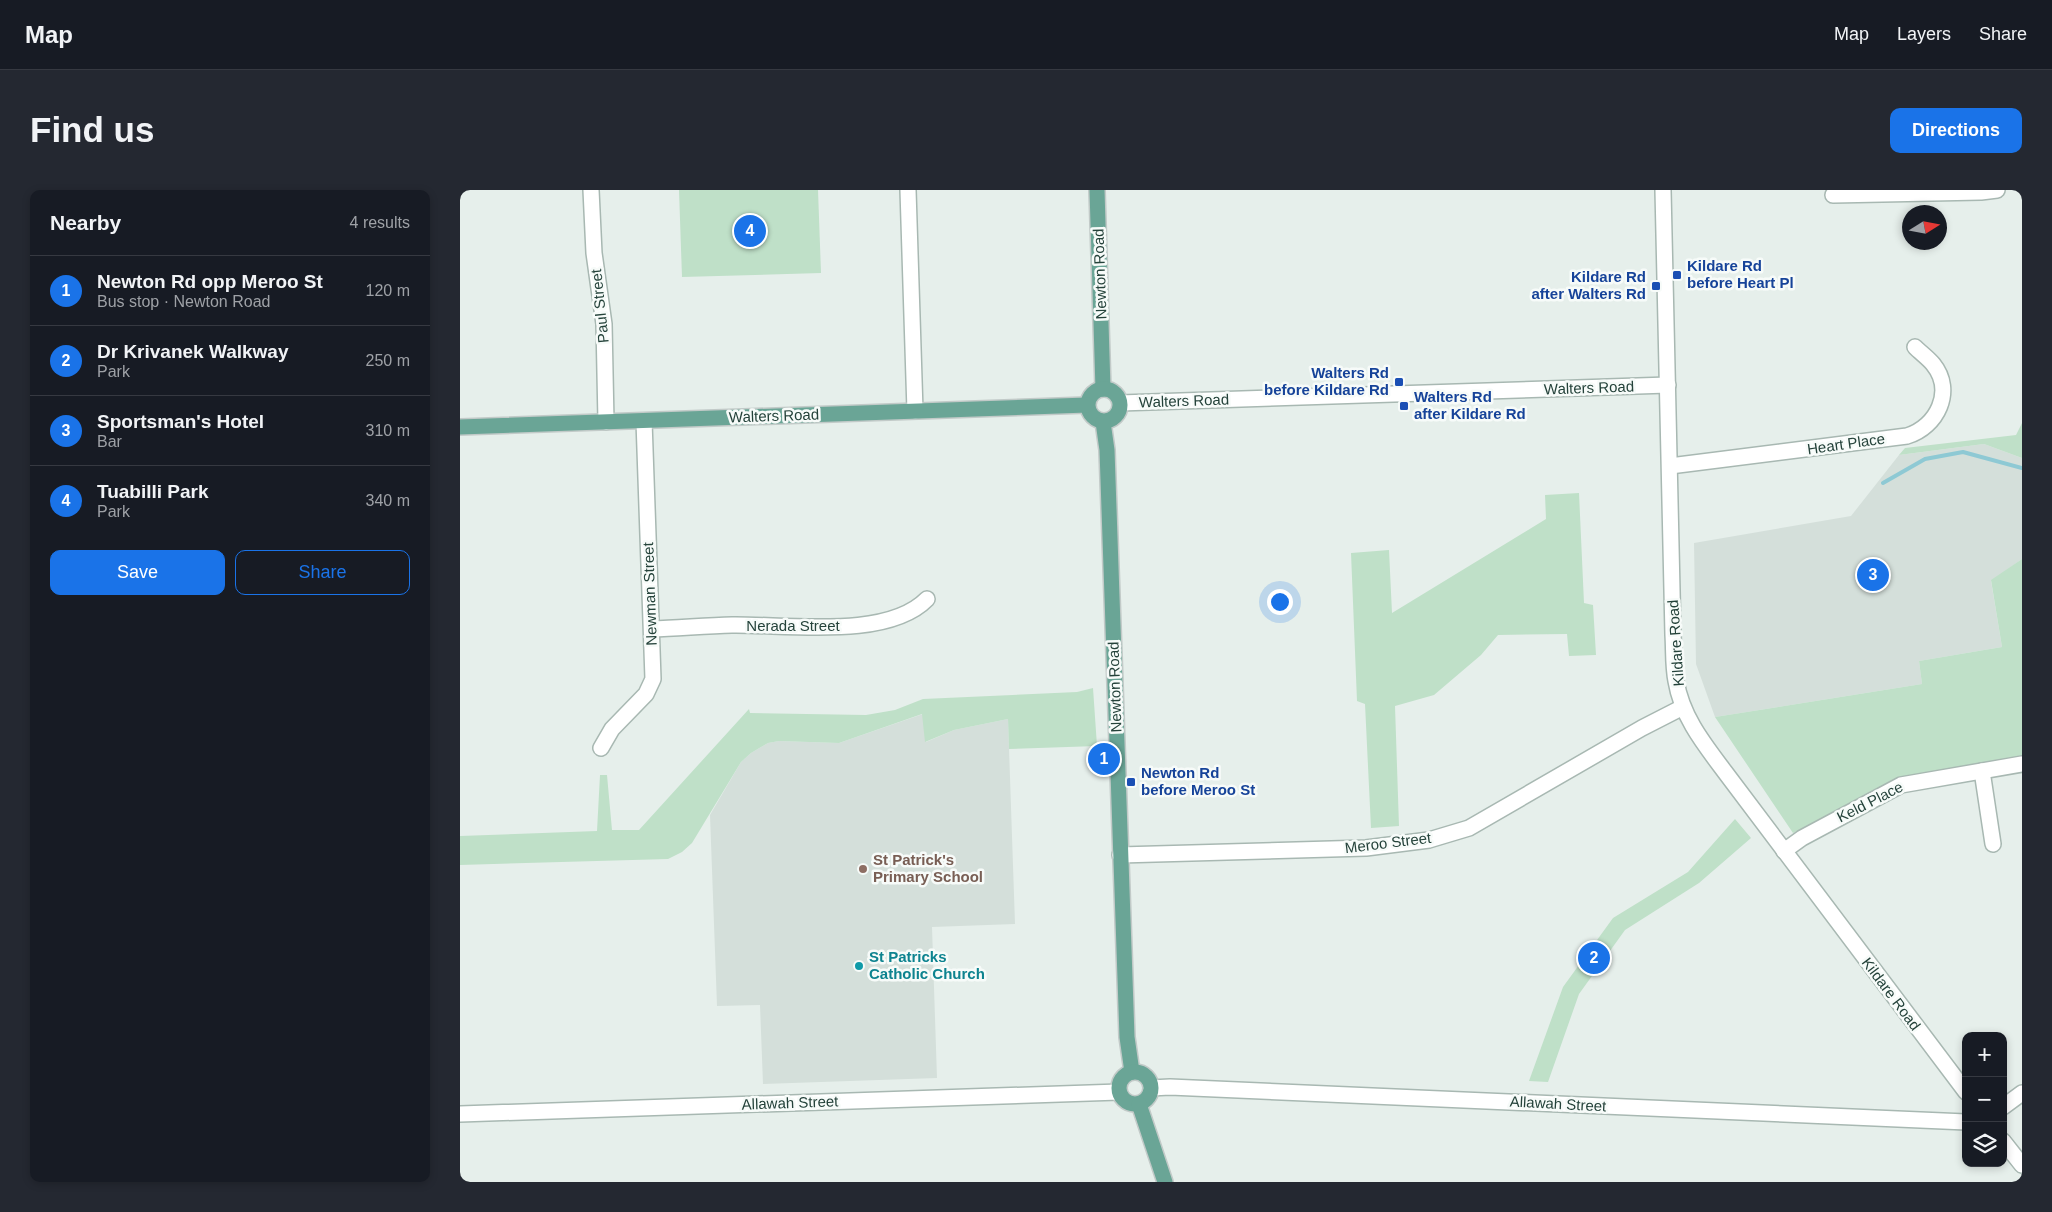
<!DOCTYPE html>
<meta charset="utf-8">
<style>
body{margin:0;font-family:Helvetica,sans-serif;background:#242831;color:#f1f3f6}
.controls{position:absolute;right:15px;bottom:15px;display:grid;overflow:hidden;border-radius:10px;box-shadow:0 2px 8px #0003}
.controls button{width:45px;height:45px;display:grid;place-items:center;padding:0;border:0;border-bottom:1px solid #363941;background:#171b24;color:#f1f3f6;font:25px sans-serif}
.compass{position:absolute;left:1442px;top:15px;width:45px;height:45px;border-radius:50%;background:#171b24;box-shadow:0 2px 8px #0003;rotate:79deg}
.you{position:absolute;left:819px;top:411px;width:18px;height:18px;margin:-12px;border:4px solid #fff;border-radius:50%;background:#1a73e8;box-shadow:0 0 0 8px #1a73e833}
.badge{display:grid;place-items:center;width:32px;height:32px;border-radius:50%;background:#1a73e8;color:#fff;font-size:16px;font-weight:700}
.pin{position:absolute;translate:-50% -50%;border:2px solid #fff;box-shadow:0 1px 5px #0006}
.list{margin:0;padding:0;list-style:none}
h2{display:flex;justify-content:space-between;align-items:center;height:65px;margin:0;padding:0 20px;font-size:21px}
h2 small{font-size:16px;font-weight:400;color:#9ea1a6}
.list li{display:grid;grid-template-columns:32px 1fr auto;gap:15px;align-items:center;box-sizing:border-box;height:70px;padding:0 20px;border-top:1px solid #363941}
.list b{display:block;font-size:19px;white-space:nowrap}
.list p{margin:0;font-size:16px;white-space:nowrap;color:#9ea1a6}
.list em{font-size:16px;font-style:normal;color:#9ea1a6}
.actions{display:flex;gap:10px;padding:15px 20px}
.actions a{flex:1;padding:11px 0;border:1px solid #1a73e8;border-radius:10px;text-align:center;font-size:18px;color:#1a73e8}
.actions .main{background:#1a73e8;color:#fff}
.icon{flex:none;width:28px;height:28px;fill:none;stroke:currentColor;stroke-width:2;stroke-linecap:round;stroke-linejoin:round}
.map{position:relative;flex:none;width:1562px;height:992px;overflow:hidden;border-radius:10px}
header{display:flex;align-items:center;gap:30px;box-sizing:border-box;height:70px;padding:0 25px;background:#171b24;border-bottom:1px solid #363941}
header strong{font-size:24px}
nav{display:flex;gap:28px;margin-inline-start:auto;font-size:18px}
.intro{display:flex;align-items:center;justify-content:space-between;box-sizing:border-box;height:120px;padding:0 30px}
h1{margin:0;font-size:35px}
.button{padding:12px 22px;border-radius:10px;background:#1a73e8;color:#fff;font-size:18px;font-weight:700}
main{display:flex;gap:30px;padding:0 30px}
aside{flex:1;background:#171b24;border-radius:10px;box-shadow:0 2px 8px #0003}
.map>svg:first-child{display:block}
</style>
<header>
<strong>Map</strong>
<nav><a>Map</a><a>Layers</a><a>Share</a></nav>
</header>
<div class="intro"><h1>Find us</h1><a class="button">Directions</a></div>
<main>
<aside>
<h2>Nearby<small>4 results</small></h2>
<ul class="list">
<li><span class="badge">1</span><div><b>Newton Rd opp Meroo St</b><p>Bus stop · Newton Road</p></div><em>120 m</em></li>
<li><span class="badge">2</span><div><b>Dr Krivanek Walkway</b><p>Park</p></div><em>250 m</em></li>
<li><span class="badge">3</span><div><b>Sportsman's Hotel</b><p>Bar</p></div><em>310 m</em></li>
<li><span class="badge">4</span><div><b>Tuabilli Park</b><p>Park</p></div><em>340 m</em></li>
</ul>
<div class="actions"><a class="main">Save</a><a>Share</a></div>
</aside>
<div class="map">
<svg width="1562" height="992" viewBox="0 0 1562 992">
<rect width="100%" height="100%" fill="#e6efeb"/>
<g fill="#d4dfda">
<polygon points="1524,254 1562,268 1562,369 1531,391 1542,457 1459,471 1462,494 1255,527 1236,474 1234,353 1391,326 1439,265"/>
<polygon points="463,524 466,552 494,540 548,529 555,734 472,737 477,888 303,894 300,815 257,816 250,625 281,572 291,563 308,553 319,551 379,553"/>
</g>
<g fill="#bfe0c8">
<polygon points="219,0 358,0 361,83 222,87"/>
<polygon points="1562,233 1562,268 1524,254 1439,265 1445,258 1556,245"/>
<polygon points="1119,303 1124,413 1133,415 1136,465 1109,466 1107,444 1038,445 1021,465 974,505 935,516 939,636 911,638 905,514 897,511 891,363 929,360 932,423 1086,329 1085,305"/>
<polygon points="1562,369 1562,568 1444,587 1333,643 1255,527 1462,494 1459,471 1542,457 1531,390"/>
<polygon points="633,498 637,556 549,559 548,529 494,540 465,552 462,524 379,553 319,551 308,553 291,563 281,572 232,653 222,662 208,669 0,675 0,646 137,641 140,585 147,585 152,640 179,640 289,519 290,523 406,525 435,520 463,509 617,502"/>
<polygon points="1275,629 1291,648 1239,693 1165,740 1119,804 1088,892 1069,891 1103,797 1153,728 1228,682"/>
</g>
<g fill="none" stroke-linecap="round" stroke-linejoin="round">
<polyline stroke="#8ec9d4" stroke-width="4" points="1423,293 1465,269 1503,262 1562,278"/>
<g stroke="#a8b8b2" stroke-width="18">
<g id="minor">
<polyline points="131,0 134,63 144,134 146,232"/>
<polyline points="448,0 455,221"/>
<path d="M 1203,0 L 1213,445 C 1214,460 1213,476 1216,491 C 1222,527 1244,554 1265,582 L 1506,902"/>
<polyline points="1373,5 1521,2 1537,0"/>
<polyline points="660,213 1208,195"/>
<path d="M 1210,276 L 1447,246 C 1477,237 1495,201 1473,174 C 1468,168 1461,163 1455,157"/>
<path d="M 192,439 C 218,438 245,436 272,435 C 326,434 427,450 467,409"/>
<polyline points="141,558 152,539 186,504 193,489 184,231"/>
<polyline points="1522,581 1533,654"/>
<polyline points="1324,661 1342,648 1441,595 1562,574"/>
<polyline points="660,665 906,658 969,650 1009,638 1182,538 1223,517"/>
<polyline points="691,898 710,897 1506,932"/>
<polyline points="1543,917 1562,903"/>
<polyline points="0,924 659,902"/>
<polyline points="1543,951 1562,975"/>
</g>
</g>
<g stroke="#c2cac8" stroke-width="18">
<g id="major">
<polyline points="637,0 643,199"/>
<circle cx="644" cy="215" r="16"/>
<polyline points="643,232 647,260 667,847 672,882"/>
<polyline points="0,237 627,215"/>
<circle cx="675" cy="898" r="16"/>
<polyline points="679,914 705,992"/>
</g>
</g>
<use href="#minor" stroke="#fff" stroke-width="15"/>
<use href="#major" stroke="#6aa596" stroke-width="15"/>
</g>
<g fill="#1a4fb4" stroke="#f7fbf9" stroke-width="2">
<rect x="1212" y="80" width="10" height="10" rx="2.5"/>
<rect x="1191" y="91" width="10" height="10" rx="2.5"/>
<rect x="934" y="187" width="10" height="10" rx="2.5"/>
<rect x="939" y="211" width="10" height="10" rx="2.5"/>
<rect x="666" y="587" width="10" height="10" rx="2.5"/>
</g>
<circle fill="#8d6e63" stroke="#f7fbf9" stroke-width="2" cx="403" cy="679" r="5"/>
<circle fill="#0f9aa8" stroke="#f7fbf9" stroke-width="2" cx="399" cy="776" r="5"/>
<g text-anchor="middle" stroke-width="5" stroke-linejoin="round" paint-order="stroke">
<g font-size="15" font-weight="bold" fill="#164399" stroke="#f7fbf9" text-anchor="start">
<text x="1227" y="81">Kildare Rd<tspan x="1227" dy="17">before Heart Pl</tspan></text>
<text x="1186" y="92" text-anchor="end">Kildare Rd<tspan x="1186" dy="17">after Walters Rd</tspan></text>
<text x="929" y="188" text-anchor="end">Walters Rd<tspan x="929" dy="17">before Kildare Rd</tspan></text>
<text x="954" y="212">Walters Rd<tspan x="954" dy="17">after Kildare Rd</tspan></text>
<text x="681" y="588">Newton Rd<tspan x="681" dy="17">before Meroo St</tspan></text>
</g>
<g font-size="15" fill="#24423a" stroke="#f7fbf9">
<text transform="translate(640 84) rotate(-92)" y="5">Newton Road</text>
<text transform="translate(140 116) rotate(-96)" y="5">Paul Street</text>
<text transform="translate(1129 198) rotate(-2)" y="5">Walters Road</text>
<text transform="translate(724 211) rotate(-2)" y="5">Walters Road</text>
<text transform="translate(314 226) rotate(-2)" y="5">Walters Road</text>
<text transform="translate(1386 254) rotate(-8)" y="5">Heart Place</text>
<text transform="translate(190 404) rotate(-92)" y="5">Newman Street</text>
<text x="333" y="441">Nerada Street</text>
<text transform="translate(1216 453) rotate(-94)" y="5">Kildare Road</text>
<text transform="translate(655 497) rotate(-92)" y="5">Newton Road</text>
<text transform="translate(1410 612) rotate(-27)" y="5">Keld Place</text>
<text transform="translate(928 653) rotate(-7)" y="5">Meroo Street</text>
<text transform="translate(1431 804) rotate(53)" y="5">Kildare Road</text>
<text transform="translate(330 913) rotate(-2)" y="5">Allawah Street</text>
<text transform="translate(1098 914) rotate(3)" y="5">Allawah Street</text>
</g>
<g font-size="15" font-weight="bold" fill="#785e54" stroke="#f7fbf9" text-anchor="start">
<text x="413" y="675">St Patrick's<tspan x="413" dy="17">Primary School</tspan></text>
</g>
<g font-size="15" font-weight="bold" fill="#0d838f" stroke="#f7fbf9" text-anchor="start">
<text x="409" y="772">St Patricks<tspan x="409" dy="17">Catholic Church</tspan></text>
</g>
</g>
</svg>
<div class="controls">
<button>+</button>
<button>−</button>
<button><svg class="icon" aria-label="layers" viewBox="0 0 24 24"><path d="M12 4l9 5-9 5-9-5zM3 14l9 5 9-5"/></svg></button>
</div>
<svg class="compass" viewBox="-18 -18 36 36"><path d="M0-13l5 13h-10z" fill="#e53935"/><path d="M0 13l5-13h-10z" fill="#9ea1a6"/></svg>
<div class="you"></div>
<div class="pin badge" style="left:644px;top:569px">1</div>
<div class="pin badge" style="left:1134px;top:768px">2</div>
<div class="pin badge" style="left:1413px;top:385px">3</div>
<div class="pin badge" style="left:290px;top:41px">4</div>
</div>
</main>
